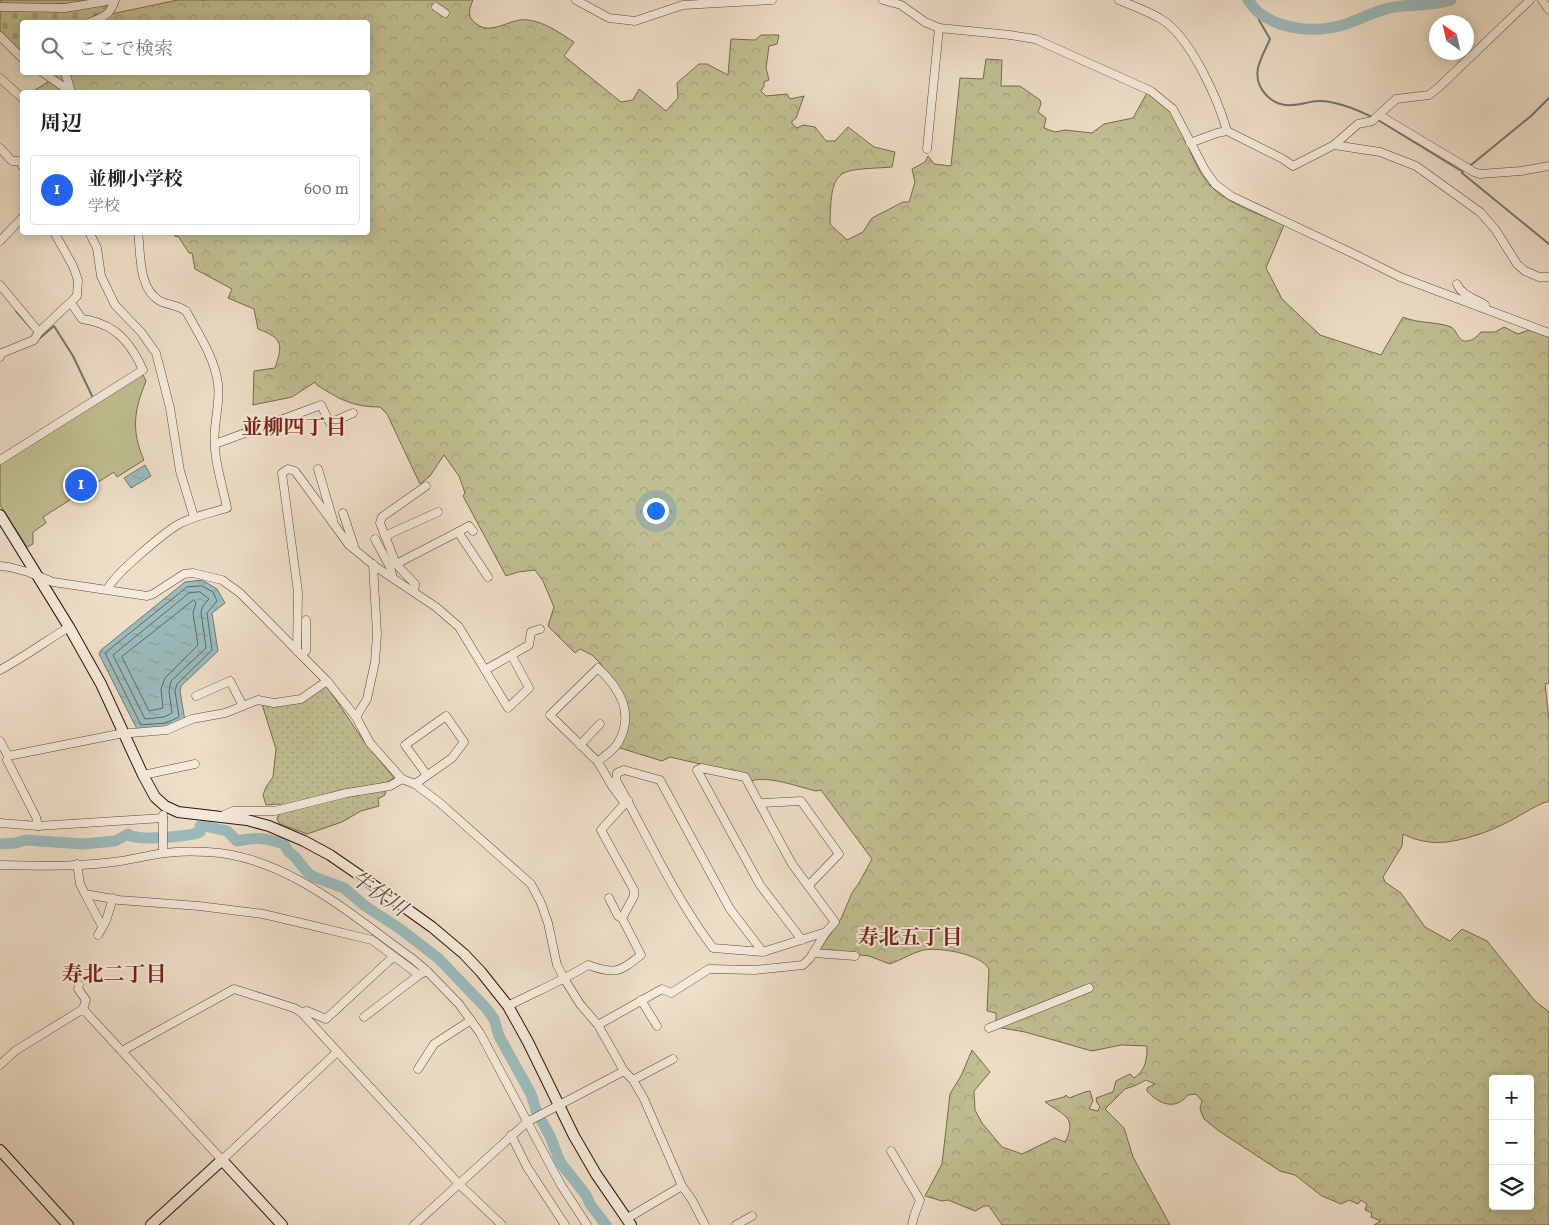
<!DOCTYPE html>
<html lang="ja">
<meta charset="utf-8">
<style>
body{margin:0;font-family:Vollkorn,"Noto Serif JP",serif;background:#f2f2f2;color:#222}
.controls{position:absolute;right:15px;bottom:15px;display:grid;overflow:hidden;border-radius:5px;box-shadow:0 2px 12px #0003}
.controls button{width:45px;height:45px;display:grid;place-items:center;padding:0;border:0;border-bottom:1px solid #e0e0e0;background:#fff;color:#222;font:25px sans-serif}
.compass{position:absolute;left:1429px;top:15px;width:45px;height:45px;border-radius:50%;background:#fff;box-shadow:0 2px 12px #0003;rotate:326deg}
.you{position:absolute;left:655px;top:510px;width:18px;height:18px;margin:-12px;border:4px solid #fff;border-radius:50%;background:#1a73e8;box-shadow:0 0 0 8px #1a73e833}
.badge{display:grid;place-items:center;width:32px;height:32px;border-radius:50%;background:#2563eb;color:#fff;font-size:16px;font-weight:700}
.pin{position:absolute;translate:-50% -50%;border:2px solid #fff;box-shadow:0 1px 5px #0006}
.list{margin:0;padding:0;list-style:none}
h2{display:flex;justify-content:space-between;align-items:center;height:65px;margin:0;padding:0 20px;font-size:21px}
h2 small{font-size:16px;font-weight:400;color:#767676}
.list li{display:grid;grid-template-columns:32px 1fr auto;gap:15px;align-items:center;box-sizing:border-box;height:70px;margin:0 10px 10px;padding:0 10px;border:1px solid #e0e0e0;border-radius:5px}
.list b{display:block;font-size:19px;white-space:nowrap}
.list p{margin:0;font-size:16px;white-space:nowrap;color:#767676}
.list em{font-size:16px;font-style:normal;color:#767676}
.icon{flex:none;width:28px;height:28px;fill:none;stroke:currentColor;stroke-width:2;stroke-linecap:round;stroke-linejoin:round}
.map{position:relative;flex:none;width:1549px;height:1225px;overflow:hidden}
.search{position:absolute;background:#fff;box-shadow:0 2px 12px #0003;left:20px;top:20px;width:350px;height:55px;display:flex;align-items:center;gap:12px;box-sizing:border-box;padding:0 18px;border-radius:5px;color:#767676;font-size:19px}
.panel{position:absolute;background:#fff;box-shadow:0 2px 12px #0003;left:20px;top:90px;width:350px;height:145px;border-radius:5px}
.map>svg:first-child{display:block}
</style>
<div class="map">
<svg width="1549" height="1225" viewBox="0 0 1549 1225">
<defs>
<pattern id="green-dots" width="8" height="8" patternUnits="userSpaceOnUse" patternTransform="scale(1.25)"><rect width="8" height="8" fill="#c0bf91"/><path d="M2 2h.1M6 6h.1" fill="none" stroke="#a5a37c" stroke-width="1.8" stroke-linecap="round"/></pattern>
<pattern id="forest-crowns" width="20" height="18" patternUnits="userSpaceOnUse" patternTransform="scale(1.25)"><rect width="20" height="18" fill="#c0bf91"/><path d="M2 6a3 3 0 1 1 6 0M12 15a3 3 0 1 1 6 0" fill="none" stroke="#a5a37c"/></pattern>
<pattern id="cemetery-stones" width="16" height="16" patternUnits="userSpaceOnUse" patternTransform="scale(1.25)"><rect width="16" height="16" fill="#c0bf91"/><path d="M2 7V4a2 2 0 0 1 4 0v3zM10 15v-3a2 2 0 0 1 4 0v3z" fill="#a5a37c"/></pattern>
<pattern id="water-ripples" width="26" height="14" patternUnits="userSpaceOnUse" patternTransform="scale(1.25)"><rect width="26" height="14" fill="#9bbbbc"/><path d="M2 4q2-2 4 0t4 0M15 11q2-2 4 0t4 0" fill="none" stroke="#86a0a0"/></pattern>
</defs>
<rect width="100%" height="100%" fill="#eedec7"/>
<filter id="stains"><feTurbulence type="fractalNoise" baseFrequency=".004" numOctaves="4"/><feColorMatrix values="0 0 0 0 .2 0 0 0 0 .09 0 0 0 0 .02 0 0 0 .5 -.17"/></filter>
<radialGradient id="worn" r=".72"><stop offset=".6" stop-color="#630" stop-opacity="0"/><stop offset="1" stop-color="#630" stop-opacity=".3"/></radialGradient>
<g fill="url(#green-dots)" stroke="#78694c">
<polygon points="326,685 363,740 394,778 384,784 341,790 283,806 279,804 266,805 263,795 266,787 273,777 276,749 262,704 276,705"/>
<polygon points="386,789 385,795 378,799 379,806 361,811 342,822 307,834 280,824 277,819 279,814 351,795"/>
</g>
<g fill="url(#forest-crowns)" stroke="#78694c" fill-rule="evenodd">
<polygon points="0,0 98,0 75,4 0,4"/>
<path d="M 178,0 L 203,0 L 203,1 L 205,0 L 473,0 C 470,7 467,15 473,21 C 490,39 509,17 528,20 C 545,22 560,33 574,42 L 564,56 L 621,102 L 633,100 L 639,89 L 666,111 L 678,98 L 677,83 L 699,64 L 707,64 L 728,75 L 731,39 L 755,40 L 761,35 L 779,35 L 777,44 L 769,46 L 766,68 L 769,80 L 764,82 L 764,86 L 761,91 L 766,96 L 787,94 L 790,99 L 804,96 L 796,118 L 792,121 L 792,124 L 797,128 L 803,125 L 815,127 L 826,141 L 835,141 L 848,127 L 874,147 L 895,152 L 892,167 C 839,171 831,164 830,224 L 847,240 L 863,232 L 872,218 L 903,202 L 909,202 L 915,182 L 912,169 L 925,162 L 928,156 L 934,164 L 951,166 L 960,78 L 983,79 L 986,59 L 1002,60 L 1001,86 L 1020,86 L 1040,100 L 1041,104 L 1038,112 L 1046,118 L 1044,128 L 1055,132 L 1065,130 L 1092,133 L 1104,124 L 1133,118 L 1147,93 C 1157,100 1167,107 1173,116 C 1186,135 1191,160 1205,179 C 1222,203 1258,213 1284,225 L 1266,268 L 1282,299 L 1320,335 L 1381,355 L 1403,317 C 1419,324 1435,321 1451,327 C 1457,330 1457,339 1464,341 C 1471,342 1477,337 1481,332 L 1495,332 L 1504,327 L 1518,334 L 1532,329 L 1549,336 L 1549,683 L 1545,684 L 1549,720 L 1549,801 C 1533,806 1519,817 1504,824 C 1484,834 1451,845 1429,842 C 1420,841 1411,838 1403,834 L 1402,846 L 1383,877 L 1385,882 L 1401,893 L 1425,927 L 1450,941 L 1462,929 L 1487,941 L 1535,1001 L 1549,1012 L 1549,1225 L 1374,1225 L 1381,1221 L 1371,1217 L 1372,1213 L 1365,1210 L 1367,1204 L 1361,1200 L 1358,1204 L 1349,1200 L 1341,1204 L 1322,1196 L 1295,1175 L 1280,1171 L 1219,1131 L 1204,1119 L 1200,1109 L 1202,1101 L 1196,1094 L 1188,1095 C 1175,1111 1159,1104 1147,1091 L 1147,1088 L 1155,1084 L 1146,1080 L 1134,1086 L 1125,1089 L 1105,1109 L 1124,1128 L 1133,1157 L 1170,1225 L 1002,1225 L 989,1206 L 984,1206 L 975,1211 L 948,1200 L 942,1201 L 925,1196 L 942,1164 L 950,1094 L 961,1076 L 972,1050 L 990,1072 L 974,1091 L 975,1110 L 982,1123 L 1002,1147 L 1022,1154 L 1055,1138 L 1065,1142 C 1078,1117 1063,1115 1045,1102 L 1064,1097 L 1066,1095 L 1069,1098 L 1085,1092 L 1090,1091 L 1093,1101 L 1089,1109 L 1098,1111 L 1100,1106 L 1097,1103 L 1096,1098 L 1113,1092 L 1116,1081 L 1130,1074 L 1134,1078 C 1146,1070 1147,1059 1147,1046 L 1121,1045 L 1092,1051 L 1025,1032 L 996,1027 L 996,1013 L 987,1011 L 989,969 C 981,954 940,947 923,950 C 912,953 901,960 890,964 L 869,956 L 819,950 L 841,919 L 852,893 L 859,883 L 872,859 L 821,790 L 816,791 C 799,787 767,775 751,781 L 747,775 L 670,757 L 662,761 L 617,747 L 627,711 L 601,664 L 592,655 L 580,649 L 575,653 L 548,626 L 554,607 L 543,581 L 535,570 L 518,572 L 506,576 L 463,496 L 465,493 L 459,476 L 444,455 L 430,476 L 420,484 L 387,414 L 380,407 C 352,407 339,399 317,385 L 315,382 L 292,397 L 253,405 L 254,371 L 275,368 C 283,345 283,338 258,329 L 254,309 L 228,298 L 232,289 L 195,269 L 192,253 L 189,253 L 178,236 L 176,237 L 172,233 L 368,232 L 368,92 L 32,92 L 51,80 L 46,73 L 368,72 L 368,22 L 93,22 L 111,14 ZM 1493,1079 L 1530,1079 L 1530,1206 L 1493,1206 Z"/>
</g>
<polygon fill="url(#cemetery-stones)" stroke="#78694c" points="109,3 111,8 88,22 22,22 22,54 0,33 0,8"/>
<path fill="#c0bf91" stroke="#78694c" d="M 141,375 L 143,375 L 146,381 C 134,410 131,431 144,460 L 117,477 L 114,472 L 43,517 L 46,523 L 33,532 L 33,544 L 27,547 L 0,505 L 0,463 Z"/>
<g fill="url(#water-ripples)" stroke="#707874">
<polygon points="145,465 151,476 131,488 124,478"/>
<polygon points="202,580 217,589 225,603 212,613 218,651 181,686 180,691 185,721 167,728 138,731 99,654 101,650 185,582"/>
</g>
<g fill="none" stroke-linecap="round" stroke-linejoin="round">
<g stroke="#656762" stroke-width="1">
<polygon points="202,586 213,592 217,601 207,613 212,650 177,684 175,691 179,717 166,723 141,725 105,653 187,587"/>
<polygon points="200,592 209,599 203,606 201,612 206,648 171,681 169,691 172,713 164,717 145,719 113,655 189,593"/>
<polygon points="194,600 196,603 193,613 198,645 165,678 161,689 163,708 149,711 122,657"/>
</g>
<g stroke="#707874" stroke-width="2">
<path d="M 1257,11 L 1259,20 L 1270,39 C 1266,48 1260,59 1258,68 C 1254,88 1272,107 1292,105 C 1301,105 1310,101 1319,101 C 1337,101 1358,110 1374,118"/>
<polyline points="1378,120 1463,172"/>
<polyline points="1471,165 1531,116 1549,98"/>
<polyline points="1462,173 1549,244"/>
<polyline points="16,311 31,328"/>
<polyline points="40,338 54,326 73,356 93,398"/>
</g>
<g stroke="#9bbbbc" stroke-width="11">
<path d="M 1248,0 C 1251,4 1254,9 1258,12 C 1280,30 1316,33 1343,25 C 1359,20 1374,11 1390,8 C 1410,3 1431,7 1451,0"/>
<path d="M 0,844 L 16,843 L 25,840 L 83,844 L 115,841 L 128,834 C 136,842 189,836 200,832 L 200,826 L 204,826 L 227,831 L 237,841 C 256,837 266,838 284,844 L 288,851 L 295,857 L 308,873 L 314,877 L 344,888 L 365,906 L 399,928 L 438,958 L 486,1008 L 494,1019 L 499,1036 L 531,1094 L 537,1113 L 550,1136 L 560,1162 L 586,1195 L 590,1204 L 606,1225"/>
</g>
<g stroke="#5f4637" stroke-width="9">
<g id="street">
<polyline points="576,0 609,18 635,21 683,5 772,0"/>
<polyline points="883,0 901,5 925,22 939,28 1010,35 1035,39 1151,91 1173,109 1205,170 1215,184 1231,196 1354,254 1400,277 1549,333"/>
<path d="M 1119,0 C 1133,6 1148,11 1161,19 C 1190,36 1218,99 1227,131"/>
<polyline points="1530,0 1438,88 1429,95 1396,99 1372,121 1358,124 1334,145 1380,152 1416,166 1480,212 1495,229 1517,264 1525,271 1539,277 1549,277"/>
<polyline points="1542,0 1549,10"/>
<polyline points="0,7 65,8 113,0"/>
<polyline points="436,7 445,13"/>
<path d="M 91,22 C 105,16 110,15 115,0"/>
<polyline points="0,36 22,58"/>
<polyline points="42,72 71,92"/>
<polyline points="65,72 71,92"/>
<polyline points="0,78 22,98"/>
<polyline points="1379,115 1474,172 1480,174 1521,171 1549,166"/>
<polyline points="1190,143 1217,133 1227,131 1283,159 1293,166 1334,145"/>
<polyline points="0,148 12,161 20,161 22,166"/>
<polyline points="927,149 939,28"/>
<polyline points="89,232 97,248 101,276 115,305 141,332 156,353 170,408 180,471 194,517"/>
<polyline points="0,241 22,218"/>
<path d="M 1457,284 C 1461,295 1476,299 1485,305"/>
<polyline points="0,285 39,332"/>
<polyline points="0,357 2,353 34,340 39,332 77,296 78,280 73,266 54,232"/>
<polyline points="215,444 321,405 330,423 353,413"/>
<path d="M 0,460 L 143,370 C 135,352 122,331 101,324 C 95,321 88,320 82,319 L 71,303"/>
<polyline points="318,469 333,520"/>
<polyline points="343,513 355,549"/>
<polyline points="458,532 469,526 473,531"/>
<polyline points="385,536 438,512"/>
<polyline points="375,539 390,567 393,578"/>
<polyline points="396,564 458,532 488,577"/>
<polyline points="0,566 9,567 28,572 53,582 147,596 153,594 184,574 193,573 222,580 240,593 327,681 356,717 370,743 402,779 415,784 440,803 531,884 541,903 548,923 557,965 565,980 580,1004 598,1025 624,1071 633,1080 644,1099 682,1186 692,1200 705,1225"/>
<path d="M 108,589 C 112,576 165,532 179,524 C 194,516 211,513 227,508 C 222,483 212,455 215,429 C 216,414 220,400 218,384 C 215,358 198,333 186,311 C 178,305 168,305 160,301 C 138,289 141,254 138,232"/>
<polyline points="414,592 415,584 396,564 380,523 382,517 426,486"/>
<polyline points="297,651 298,592 282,473 288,469 295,471 349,545 376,567 436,607 459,627 508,708 529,688 512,656"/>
<polyline points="301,655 306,651 306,620"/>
<path d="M 0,670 C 24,657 46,641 69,627"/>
<polyline points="485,670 529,645 531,632 540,629"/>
<polyline points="196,696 230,681 243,706"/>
<polyline points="356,717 367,699 375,662 377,634 373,564"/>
<polyline points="0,741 8,756 7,760 36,817 38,826"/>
<polyline points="580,745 600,724"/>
<polyline points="8,756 119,734 167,730 192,719 225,713 258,700 274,703 301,699 327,681"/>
<path d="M 598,762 C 604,756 614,750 618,743 C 635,713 620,689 598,668 L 550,715 L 598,762 L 612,786 L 624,802"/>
<polyline points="143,775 195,764"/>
<polyline points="415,784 452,758 464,742 446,716 405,745 427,775"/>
<polyline points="760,803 801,801 839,854 809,885"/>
<polyline points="222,816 233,811 275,811 347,793 390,786 402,779"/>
<polyline points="0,823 38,826 163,818"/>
<polyline points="163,853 163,815"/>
<polyline points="77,864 80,884 85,894 119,900 199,906 263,914 314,926 372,940 419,975 427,971"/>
<path d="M 0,865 C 40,866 82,867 121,861 C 134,859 146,856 158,854 C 174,851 192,851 208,852 C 287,856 352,916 413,959 L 427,971 L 459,1004 L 480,1033 L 561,1185 L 587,1225"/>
<polyline points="85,894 102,926"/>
<polyline points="609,898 618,916 622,918"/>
<polyline points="98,935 106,921 113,898"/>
<path d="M 763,952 L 730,909 L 660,780 L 624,770 L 617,773 L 616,780 C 647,835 675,898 713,948 L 763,952 L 826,932 L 835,922 L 792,864 L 745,777 L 701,768 L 697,770 L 760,885 L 802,940"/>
<polyline points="813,953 855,956"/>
<polyline points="79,985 78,989 86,1000 83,1009"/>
<polyline points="641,1000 657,1026"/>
<path d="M 508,1006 C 535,992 562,981 588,965 C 616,975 619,972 641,955 L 622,918 L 634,896 L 634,890 L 601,830 L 628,800"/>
<polyline points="301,1012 307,1011 326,1019 393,957"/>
<polyline points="364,1017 419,975"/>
<polyline points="598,1025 662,989 671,993 709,969 755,970 803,965 810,958 826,932"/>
<polyline points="989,1028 1089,988"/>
<polyline points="122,1051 234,989 294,1008 301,1012 459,1184 502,1225"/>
<polyline points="0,1065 15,1051 83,1009 222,1160 337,1052"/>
<polyline points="418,1069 434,1044 471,1020"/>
<polyline points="633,1080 673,1059"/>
<polyline points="511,1135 527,1167 565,1225"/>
<polyline points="891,1151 920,1200 914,1216 912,1225"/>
<polyline points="626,1219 682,1186"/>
<polyline points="414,1225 527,1122 624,1071"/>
<polyline points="736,1225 752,1216"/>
</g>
</g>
<g stroke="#2f1307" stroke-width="12">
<g id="secondary">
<polyline points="0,515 69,627 101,684 143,775 155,797 165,806 178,812 247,820 269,826 304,841 330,855 362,877 432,927 464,954 481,972 508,1006 528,1042 574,1136 596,1174 631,1225"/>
<polyline points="0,1150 68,1225"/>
<polyline points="151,1225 222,1160 282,1225"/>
</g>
</g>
<use href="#street" stroke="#f4eadb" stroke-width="8"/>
<use href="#secondary" stroke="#f4eadb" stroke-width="10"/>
</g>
<g text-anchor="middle" stroke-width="4" stroke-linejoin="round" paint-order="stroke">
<g font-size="21" font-weight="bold" fill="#7a1f14" stroke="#f4eadb">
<text x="294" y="434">並柳四丁目</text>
<text x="910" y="944">寿北五丁目</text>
<text x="114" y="981">寿北二丁目</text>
</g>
<g font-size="21" font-style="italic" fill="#554e46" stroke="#f4eadb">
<text transform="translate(379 893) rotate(35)" y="7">牛伏川</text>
</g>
</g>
<rect width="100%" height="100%" filter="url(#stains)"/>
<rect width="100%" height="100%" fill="url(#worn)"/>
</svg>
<div class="controls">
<button>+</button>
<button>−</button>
<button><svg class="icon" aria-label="layers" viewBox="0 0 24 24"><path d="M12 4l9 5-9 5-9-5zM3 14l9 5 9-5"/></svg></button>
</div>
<svg class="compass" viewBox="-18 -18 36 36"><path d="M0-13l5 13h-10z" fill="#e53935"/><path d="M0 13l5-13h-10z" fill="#767676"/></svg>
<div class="you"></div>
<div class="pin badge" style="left:81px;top:485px">1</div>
<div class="search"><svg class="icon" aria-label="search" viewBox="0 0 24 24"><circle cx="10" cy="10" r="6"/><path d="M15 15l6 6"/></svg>ここで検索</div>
<section class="panel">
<h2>周辺<small></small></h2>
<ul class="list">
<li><span class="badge">1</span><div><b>並柳小学校</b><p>学校</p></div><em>600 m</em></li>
</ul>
</section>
</div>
